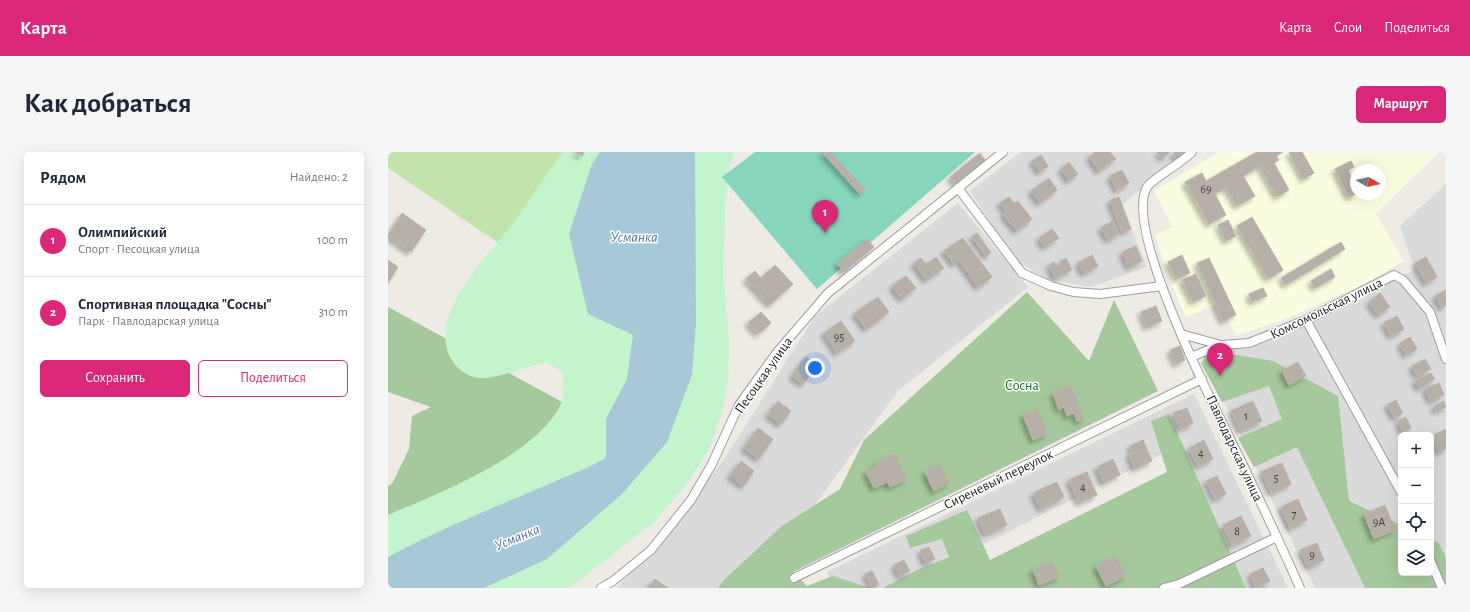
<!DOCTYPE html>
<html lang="ru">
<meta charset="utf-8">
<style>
body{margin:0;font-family:"Alegreya Sans",sans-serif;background:#f6f6f7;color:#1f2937}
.controls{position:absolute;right:12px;bottom:12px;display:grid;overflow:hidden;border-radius:6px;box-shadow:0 4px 16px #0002}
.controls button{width:36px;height:36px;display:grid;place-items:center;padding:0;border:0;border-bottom:1px solid #e0e1e3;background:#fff;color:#1f2937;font:20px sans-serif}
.compass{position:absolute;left:962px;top:12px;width:36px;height:36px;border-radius:50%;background:#fff;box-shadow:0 4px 16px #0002;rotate:99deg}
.you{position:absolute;left:427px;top:216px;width:14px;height:14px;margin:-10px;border:3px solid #fff;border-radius:50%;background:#1a73e8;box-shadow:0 0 0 6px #1a73e833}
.badge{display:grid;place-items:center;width:26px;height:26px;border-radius:50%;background:#db2777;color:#fff;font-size:13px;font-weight:700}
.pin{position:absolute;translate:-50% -33px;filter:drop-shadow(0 1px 2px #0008)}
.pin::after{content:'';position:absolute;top:21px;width:14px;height:12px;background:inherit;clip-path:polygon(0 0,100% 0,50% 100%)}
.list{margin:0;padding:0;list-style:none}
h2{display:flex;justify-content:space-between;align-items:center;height:52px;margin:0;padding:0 16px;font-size:17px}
h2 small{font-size:13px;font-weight:400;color:#747a83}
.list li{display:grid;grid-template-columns:26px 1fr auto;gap:12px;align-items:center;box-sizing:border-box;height:72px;padding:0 16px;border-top:1px solid #e0e1e3}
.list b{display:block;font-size:15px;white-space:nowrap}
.list p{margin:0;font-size:13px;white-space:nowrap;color:#747a83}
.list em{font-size:13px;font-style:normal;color:#747a83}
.actions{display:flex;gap:8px;padding:12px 16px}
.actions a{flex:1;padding:9px 0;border:1px solid #db2777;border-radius:6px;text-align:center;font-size:14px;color:#db2777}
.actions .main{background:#db2777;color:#fff}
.icon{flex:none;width:22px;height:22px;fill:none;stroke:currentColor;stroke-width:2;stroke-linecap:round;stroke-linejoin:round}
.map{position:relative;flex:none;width:1058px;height:436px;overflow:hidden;border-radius:6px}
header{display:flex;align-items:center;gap:24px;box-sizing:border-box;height:56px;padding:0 20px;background:#db2777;color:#fff}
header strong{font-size:19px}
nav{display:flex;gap:22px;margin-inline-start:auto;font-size:14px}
.intro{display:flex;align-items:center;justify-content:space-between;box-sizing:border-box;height:96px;padding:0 24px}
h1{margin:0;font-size:28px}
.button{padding:10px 18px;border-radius:6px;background:#db2777;color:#fff;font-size:14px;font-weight:700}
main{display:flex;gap:24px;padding:0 24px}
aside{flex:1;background:#fff;border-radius:6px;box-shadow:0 4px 16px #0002}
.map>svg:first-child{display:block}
</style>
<header>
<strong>Карта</strong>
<nav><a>Карта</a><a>Слои</a><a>Поделиться</a></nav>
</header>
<div class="intro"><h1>Как добраться</h1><a class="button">Маршрут</a></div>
<main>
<aside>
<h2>Рядом<small>Найдено: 2</small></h2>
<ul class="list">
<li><span class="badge">1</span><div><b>Олимпийский</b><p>Спорт · Песоцкая улица</p></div><em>100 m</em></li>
<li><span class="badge">2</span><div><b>Спортивная площадка &quot;Сосны&quot;</b><p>Парк · Павлодарская улица</p></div><em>310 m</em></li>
</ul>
<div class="actions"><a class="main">Сохранить</a><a>Поделиться</a></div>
</aside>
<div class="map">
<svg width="1058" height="436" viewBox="0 0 1058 436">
<defs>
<filter id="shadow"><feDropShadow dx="-3.5" dy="3.5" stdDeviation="2" flood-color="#0004"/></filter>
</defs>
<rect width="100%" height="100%" fill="#edebe3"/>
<g fill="#dbdada" fill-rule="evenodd">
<polygon points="633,0 796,0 734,53 759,115 703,135 660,128 627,108 582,39"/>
<path d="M 1058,32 L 1058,436 L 927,436 L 814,205 L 1027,118 L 1012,74 ZM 1013,283 L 1043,283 L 1043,421 L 1013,421 Z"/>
<polygon points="570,51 640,135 510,239 366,436 229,436 335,309 427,164"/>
<polygon points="806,242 900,436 854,436 788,295 509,436 445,436 439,420"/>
</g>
<path fill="#f9fcde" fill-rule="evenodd" d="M 831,0 L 1051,0 L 988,62 L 1016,109 L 972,134 L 900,166 L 848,184 L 839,167 L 835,169 L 828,153 L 798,165 L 782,130 L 767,83 L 784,75 L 766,39 ZM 968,18 L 992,18 L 992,42 L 968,42 Z"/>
<polygon fill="#c3e3ad" points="0,0 177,0 115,94 0,16"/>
<g fill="#a5c89c">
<polygon points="639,140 701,209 726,148 770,239 405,420 419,434 445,424 482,436 330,436 337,427 394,374 452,337 476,288"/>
<polygon points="0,155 211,270 0,394 0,334 4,332 21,297 24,264 43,255 0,240"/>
<polygon points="822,199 885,209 950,244 961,349 1013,373 1013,421 1043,421 1043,387 1051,391 1058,406 1058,436 977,436 909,295 866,315 850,286 894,267 881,234 834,250 813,211"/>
<polygon points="781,262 858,436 495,436 529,418 561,405 554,387 522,396 518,384 579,358 602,408 779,320 763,269"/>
</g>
<path fill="#c3f4cb" d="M 175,0 L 347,0 L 342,14 L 337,56 L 335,122 L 341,190 L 340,228 L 334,260 L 321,298 L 297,334 L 268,368 L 256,378 L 181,436 L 0,436 L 0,363 C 51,341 136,308 168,261 C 177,249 175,234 174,220 L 158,210 C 141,214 107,228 90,226 C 78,224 68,216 62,205 C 40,161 101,103 126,70 C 142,47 158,23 175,0 Z"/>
<polygon fill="#88d5be" points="367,0 587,0 429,137 334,25"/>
<path fill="#a7c8d7" d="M 212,0 L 307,0 L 308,171 L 304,223 L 279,290 L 234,342 L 159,407 L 96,436 L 0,436 L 0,405 C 50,378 102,357 154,335 C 176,325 197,318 218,306 L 218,267 L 239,227 L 245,183 L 200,162 L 181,82 L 204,12 Z"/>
<g fill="#b6b0a9" stroke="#bdb3a7" filter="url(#shadow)">
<polygon points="187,0 196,0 194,4"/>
<polygon points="434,0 443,0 477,38 472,42"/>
<polygon points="708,0 722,0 728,7 711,19 701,5"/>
<polygon points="769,0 782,0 775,6"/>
<polygon points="787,0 796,0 789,7 785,2"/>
<polygon points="869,0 895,0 888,4 891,8 886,11 901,38 889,45 872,14 855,24 867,44 849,54 838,35 827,42 838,63 821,72 797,30 814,21 818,29"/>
<polygon points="901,0 914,0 926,21 916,27"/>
<polygon points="592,1 597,8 568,32 562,25"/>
<polygon points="653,3 660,14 652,20 644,9"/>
<polygon points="963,9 966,15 960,18 968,35 968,42 961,45 947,17"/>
<polygon points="681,10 690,22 681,29 673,17"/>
<polygon points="734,18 741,31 729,38 722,24"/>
<polygon points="661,26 669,38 652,51 643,39"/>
<polygon points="621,45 626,51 630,49 644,67 629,79 615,62 618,59 612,51"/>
<polygon points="731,45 743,77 734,80 722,48"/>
<polygon points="14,61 38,78 23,100 0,84"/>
<polygon points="864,65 895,118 880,127 849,74"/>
<polygon points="840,68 848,84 838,89 830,73"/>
<polygon points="724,69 731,82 720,88 713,76"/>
<polygon points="664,77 671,86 657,95 651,86"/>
<polygon points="589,81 603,101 598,104 584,84"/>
<polygon points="575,86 604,125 590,135 571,108 566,112 556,99"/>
<polygon points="479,87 486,95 456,120 449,112"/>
<polygon points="953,90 957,97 898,133 893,126"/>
<polygon points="748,94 754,109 741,115 734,100"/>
<polygon points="704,103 710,114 696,121 690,111"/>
<polygon points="794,103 802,121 788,127 780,110"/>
<polygon points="548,105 556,116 538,128 526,111 533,106 538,112"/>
<polygon points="1038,105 1049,125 1038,131 1027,111"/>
<polygon points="678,106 684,118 667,126 661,113 666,110 669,114 674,112 672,109"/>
<polygon points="821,106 848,163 835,169 809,111"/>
<polygon points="0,108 10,115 0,131"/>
<polygon points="387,113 405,132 382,153 358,127 367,119 373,126"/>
<polygon points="943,117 947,125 927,136 923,129"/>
<polygon points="808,122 818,144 805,150 794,128"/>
<polygon points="518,124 528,136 514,147 504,134"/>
<polygon points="875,136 879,144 864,150 861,142"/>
<polygon points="1058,138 1058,153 1054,156 1047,144"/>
<polygon points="992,141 1002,155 990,163 981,150"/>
<polygon points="490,145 501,160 478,177 467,161"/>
<polygon points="768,154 774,169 759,175 753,160"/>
<polygon points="373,160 383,171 370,182 360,171"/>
<polygon points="1009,164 1016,177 1003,184 996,171"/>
<polygon points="453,169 467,189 449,201 436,181"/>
<polygon points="1022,185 1029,197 1018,203 1012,192"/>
<polygon points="792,194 797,208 788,212 782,198"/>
<polygon points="418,205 429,213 415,232 404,224"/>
<polygon points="1037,207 1043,217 1029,224 1024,214"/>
<polygon points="910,210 918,224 901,233 894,219"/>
<polygon points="1043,221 1047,227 1031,236 1027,229"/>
<polygon points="1051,231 1056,243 1043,249 1037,237"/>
<polygon points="683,234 696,267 689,269 686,261 679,264 676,255 671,258 665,241"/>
<polygon points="1008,248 1015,261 1007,266 999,253"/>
<polygon points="390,249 403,259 393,272 380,263"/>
<polygon points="865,249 874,269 852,279 843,259"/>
<polygon points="1056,249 1058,255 1048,259 1046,254"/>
<polygon points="799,256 805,271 792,277 785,261"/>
<polygon points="650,257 660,282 645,288 635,263"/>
<polygon points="1018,265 1023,276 1015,280 1010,269"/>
<polygon points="370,276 385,287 371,307 356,296"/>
<polygon points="1058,277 1058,297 1051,300 1043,285"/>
<polygon points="755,288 764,309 747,317 741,302 745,300 742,294"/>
<polygon points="816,288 825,307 810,314 801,296"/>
<polygon points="507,302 519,327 502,335 499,330 486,336 478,320 489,314 488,311"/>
<polygon points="725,307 732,323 716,331 709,315"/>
<polygon points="353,309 366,319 356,334 342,324"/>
<polygon points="894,311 903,332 883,341 873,320"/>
<polygon points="552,313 561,331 546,339 537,320"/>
<polygon points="699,320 709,343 691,351 681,328"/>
<polygon points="829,324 838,342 827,347 818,329"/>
<polygon points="669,330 676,345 653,357 645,341"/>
<polygon points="910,347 919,368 902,376 893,355"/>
<polygon points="997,353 1007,378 986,387 976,362"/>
<polygon points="612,357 619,373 597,382 590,366"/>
<polygon points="853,364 863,384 844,393 835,373"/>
<polygon points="929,391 936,408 920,415 912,398"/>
<polygon points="541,395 547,407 538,411 532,399"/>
<polygon points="728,404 738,424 718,434 708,414"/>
<polygon points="516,408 522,419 512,424 506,413"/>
<polygon points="665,410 671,425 651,433 645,418"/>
<polygon points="875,416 882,429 868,436 862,422"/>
<polygon points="484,419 491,433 485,436 477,422"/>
<polygon points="267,427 280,436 260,436"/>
</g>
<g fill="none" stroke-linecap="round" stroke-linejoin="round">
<g stroke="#9e9e9e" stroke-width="10">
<g id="street">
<path d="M 804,0 C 795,10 764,27 759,35 C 734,79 833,268 856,315 C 875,355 894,395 912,436"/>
<polyline points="570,36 634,121 663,134 685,140 712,142 774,134"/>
<polyline points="918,168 1013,340"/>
<polyline points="793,182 833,193 861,191 918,168 1006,123 1015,128 1042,160 1058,207"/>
<polyline points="803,205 833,193"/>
<polyline points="1043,410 1054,436"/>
<polyline points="406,426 814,227"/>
<polyline points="213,436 225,429 263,398 303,348 324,312 351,253 390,199 440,141 615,0"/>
<polyline points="776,436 791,432 889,385"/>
</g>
</g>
<use href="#street" stroke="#fff" stroke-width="8"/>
</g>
<g text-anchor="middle" stroke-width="3" stroke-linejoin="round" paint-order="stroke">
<g font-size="12" fill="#434240">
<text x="818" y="41">69</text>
<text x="451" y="189">95</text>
<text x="858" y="268">1</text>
<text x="813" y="305">4</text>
<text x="888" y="330">5</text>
<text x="695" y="339">4</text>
<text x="906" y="366">7</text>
<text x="991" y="374">9А</text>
<text x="849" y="383">8</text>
<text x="924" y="407">9</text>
</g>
<g font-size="14" fill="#1d1d1d" stroke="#fff">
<text transform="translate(938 156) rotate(-26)" y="5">Комсомольская улица</text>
<text transform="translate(375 223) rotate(-55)" y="5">Песоцкая улица</text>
<text transform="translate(847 296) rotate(65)" y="5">Павлодарская улица</text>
<text transform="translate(610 327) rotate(-26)" y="5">Сиреневый переулок</text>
</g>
<g font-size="14" fill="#157024" stroke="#fff">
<text x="634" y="238">Сосна</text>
</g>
<g font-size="15" font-style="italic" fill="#5274a3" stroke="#fff">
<text x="246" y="90">Усманка</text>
<text transform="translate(129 385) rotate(-22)" y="5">Усманка</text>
</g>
</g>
</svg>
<div class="controls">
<button>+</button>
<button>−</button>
<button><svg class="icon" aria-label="locate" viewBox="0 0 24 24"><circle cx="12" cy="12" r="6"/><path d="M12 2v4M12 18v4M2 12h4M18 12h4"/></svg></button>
<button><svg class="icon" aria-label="layers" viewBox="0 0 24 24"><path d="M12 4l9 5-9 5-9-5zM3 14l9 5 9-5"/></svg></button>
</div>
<svg class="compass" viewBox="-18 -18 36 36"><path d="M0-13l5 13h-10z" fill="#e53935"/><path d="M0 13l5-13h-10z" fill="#747a83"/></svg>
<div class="you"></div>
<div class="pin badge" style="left:437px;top:81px">1</div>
<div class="pin badge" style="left:832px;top:224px">2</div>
</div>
</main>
